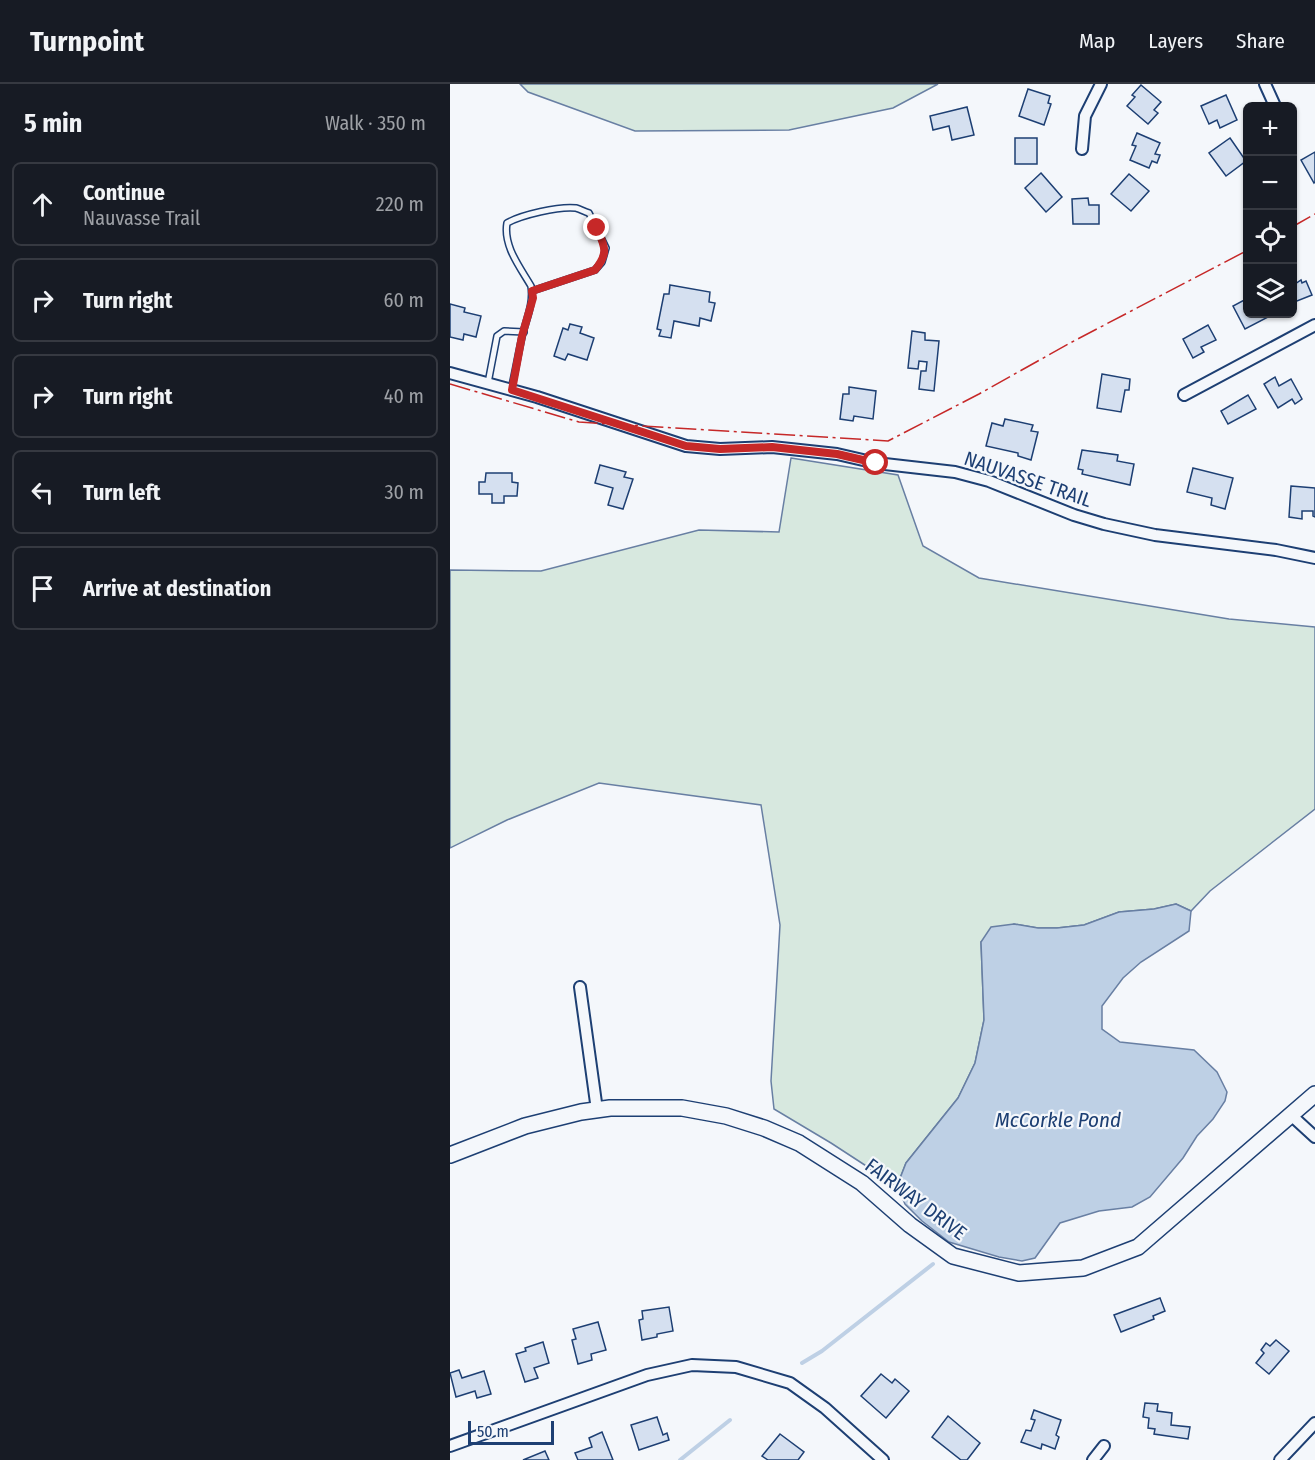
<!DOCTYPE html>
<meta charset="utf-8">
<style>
body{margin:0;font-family:"Fira Sans Condensed",sans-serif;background:#242831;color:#f1f3f6}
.controls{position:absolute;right:18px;top:18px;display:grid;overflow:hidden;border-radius:9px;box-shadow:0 2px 4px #0004}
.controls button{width:54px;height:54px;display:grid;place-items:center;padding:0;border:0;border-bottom:2px solid #363941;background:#171b24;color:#f1f3f6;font:30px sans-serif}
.scale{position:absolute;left:18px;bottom:15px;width:86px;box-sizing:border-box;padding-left:6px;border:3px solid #1d3f73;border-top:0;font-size:16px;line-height:21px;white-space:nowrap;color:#1d3f73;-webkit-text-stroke:4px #f4f7fb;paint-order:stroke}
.stop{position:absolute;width:18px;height:18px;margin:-14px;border:4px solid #c62828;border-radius:50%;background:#fff}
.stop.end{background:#c62828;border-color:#fff;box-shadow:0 2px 6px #0008}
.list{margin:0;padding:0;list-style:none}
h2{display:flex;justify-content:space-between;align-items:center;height:78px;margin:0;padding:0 24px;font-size:26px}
h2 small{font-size:20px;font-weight:400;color:#9ea1a6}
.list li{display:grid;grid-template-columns:39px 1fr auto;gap:18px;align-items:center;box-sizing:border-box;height:84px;margin:0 12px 12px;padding:0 12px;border:2px solid #363941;border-radius:9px}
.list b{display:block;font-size:22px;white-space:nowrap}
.list p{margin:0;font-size:20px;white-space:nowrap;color:#9ea1a6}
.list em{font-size:20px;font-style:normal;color:#9ea1a6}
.icon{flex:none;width:33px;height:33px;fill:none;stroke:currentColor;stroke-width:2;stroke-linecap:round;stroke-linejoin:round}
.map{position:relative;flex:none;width:865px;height:1376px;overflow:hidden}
header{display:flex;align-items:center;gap:36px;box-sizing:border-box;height:84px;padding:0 30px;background:#171b24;border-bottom:2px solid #363941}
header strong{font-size:28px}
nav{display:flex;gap:33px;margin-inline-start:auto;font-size:21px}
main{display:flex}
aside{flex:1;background:#171b24}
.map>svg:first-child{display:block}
</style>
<header>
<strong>Turnpoint</strong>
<nav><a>Map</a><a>Layers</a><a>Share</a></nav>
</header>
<main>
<aside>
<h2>5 min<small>Walk · 350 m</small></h2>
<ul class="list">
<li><svg class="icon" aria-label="ahead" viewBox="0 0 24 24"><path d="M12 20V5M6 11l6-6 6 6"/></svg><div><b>Continue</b><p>Nauvasse Trail</p></div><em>220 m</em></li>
<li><svg class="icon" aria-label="right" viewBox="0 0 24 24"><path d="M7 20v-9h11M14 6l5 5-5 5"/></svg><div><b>Turn right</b></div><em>60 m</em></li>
<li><svg class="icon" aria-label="right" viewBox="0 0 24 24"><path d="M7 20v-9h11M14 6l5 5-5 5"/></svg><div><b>Turn right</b></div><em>40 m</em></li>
<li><svg class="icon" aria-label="left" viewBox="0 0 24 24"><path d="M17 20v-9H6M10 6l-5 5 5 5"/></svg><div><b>Turn left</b></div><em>30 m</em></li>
<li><svg class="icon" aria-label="arrive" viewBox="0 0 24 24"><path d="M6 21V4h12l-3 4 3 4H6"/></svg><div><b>Arrive at destination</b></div></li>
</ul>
</aside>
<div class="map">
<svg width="865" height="1376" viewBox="0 0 865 1376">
<rect width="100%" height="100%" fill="#f4f7fb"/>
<g fill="#d7e8df" stroke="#687fa3" stroke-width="1.5">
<polygon points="70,0 488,0 443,24 339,46 185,47 78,8"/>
<polygon points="341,374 448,391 473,462 529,494 779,535 865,543 865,725 760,807 741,827 726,820 704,825 669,828 634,841 607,844 588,844 564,840 531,858 534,936 525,979 508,1014 456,1079 447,1102 381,1059 324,1025 321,997 330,841 311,721 149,699 57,736 0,764 0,486 91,487 249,446 329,448"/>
</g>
<polygon fill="#bed0e5" stroke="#687fa3" stroke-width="1.5" points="726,820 741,827 739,847 691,878 673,894 652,922 652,945 670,958 744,966 767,988 777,1008 775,1017 763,1035 747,1052 733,1074 700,1113 682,1123 649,1127 610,1139 585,1174 572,1177 549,1173 499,1158 472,1137 455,1120 447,1102 456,1079 508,1014 525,979 534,936 531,858 541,843 564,840 588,844 607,844 634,841 669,828 704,825"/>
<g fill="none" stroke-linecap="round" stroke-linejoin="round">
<g stroke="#bed0e5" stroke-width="4">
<polyline points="352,1279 372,1267 483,1180"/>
<polyline points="230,1376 280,1336"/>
</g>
</g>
<g fill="#d5e0f0" stroke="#1d3f73" stroke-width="1.5">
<polygon points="691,1 711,18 704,26 708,29 698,40 677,22 685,13 682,11"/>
<polygon points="578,5 600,12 598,19 601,20 594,41 569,32"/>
<polygon points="776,11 787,36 770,44 767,36 759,40 751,22"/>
<polygon points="517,23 524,51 502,56 499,42 483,46 480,32"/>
<polygon points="687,49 710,59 705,70 710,71 707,79 702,77 699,84 680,76 686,62 682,61"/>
<rect x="565" y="54" width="22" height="26"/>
<polygon points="780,54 796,77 776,92 759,69"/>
<polygon points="865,68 865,98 864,99 851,76"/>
<polygon points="591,89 612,113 596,128 575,104"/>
<polygon points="679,90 699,107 681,127 661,110"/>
<polygon points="638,114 639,121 649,121 649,140 623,140 622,115"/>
<polygon points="842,196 845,200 851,196 852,199 856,197 862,211 842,219"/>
<polygon points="220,201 260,208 259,218 265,219 261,237 250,234 249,242 224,237 221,254 209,252 211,246 207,245 214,210 219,210"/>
<polygon points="798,214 798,230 821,230 822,231 795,245 783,222"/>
<polygon points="0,220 15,224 14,228 31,232 26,253 14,250 13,256 0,253"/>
<polygon points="120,240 132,243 130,249 144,254 137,276 118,270 115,276 104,272 113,244 118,246"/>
<polygon points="758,241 766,256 751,263 754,268 743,274 733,255"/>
<polygon points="462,247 475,249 475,256 489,257 484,307 469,305 471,287 476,287 477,278 469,277 468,285 458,284"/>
<polygon points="652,290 680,295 679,306 675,306 671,328 647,324"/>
<polygon points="825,293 829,302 841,295 852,315 845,320 842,315 828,324 814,300"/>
<polygon points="399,303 426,307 423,335 404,332 403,337 390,335 393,310 399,310"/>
<polygon points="798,311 806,325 778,340 771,327"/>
<polygon points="555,335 583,341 581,347 588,348 581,376 568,372 568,369 536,362 542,339 553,342"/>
<polygon points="632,366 668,371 667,377 684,380 680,401 632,390 633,386 628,385"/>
<polygon points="150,381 176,388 174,393 183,395 173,425 158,421 163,404 145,399"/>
<polygon points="743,384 783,394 775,425 761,421 762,414 737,408"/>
<polygon points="36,389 62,389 62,398 68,399 67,412 54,412 54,419 42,419 42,410 29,410 29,398 35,398"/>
<polygon points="841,402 865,404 865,433 863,432 863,427 852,427 852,435 839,433"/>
<polygon points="710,1214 715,1227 703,1232 704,1235 671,1248 664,1231"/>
<polygon points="219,1223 223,1247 207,1250 207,1253 192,1256 189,1236 193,1235 192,1227"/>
<polygon points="148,1238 156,1266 141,1270 142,1276 128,1280 122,1256 126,1255 123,1245"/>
<polygon points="826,1256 839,1267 819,1290 806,1279 814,1269 811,1266 816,1259 820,1262"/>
<polygon points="93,1258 99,1279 84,1284 88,1294 75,1298 66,1270 76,1267 75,1264"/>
<polygon points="9,1286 12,1294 34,1287 41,1310 27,1314 25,1307 6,1313 0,1289"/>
<polygon points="431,1290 442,1299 445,1295 459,1307 436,1334 411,1312"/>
<polygon points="695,1319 708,1320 707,1327 722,1329 721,1341 740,1343 738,1355 704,1350 705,1345 698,1344 699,1334 693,1333"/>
<polygon points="584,1326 611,1336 606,1351 609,1353 605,1365 592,1360 591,1365 571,1358 576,1346 581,1347 585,1336 581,1335"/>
<polygon points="498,1332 530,1359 517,1376 511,1376 482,1353"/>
<polygon points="207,1333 213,1351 217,1349 219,1356 189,1366 181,1341"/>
<polygon points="152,1348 163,1376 128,1376 125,1369 142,1363 139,1354"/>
<polygon points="330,1350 354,1368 348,1376 318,1376 312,1372"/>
<polygon points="95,1367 99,1376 73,1376"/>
</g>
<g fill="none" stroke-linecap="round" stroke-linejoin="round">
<g stroke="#1d3f73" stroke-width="8">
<g id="lane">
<polyline points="38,299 47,252 54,247 74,248"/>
<path d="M 61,306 C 65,289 68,271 72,253 C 76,235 84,220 81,202 C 70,183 53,162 57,139 C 71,131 109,122 126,124 C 130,125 135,128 139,129 L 156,164 L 152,178 L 145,186 L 82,207"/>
</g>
</g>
<g stroke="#1d3f73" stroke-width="14">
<g id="street">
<polyline points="815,0 825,22"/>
<polyline points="632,65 635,32 651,0"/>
<polyline points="0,289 87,313 236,362 270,365 322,363 387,370 426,379 505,388 539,397 624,431 654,440 705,451 826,466 865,474"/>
<polyline points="734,311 865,241"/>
<polyline points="130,903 147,1026"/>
<polyline points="841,1031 865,1053"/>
<polyline points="0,1362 197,1291 242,1281 286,1283 340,1299 375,1324 433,1376"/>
<polyline points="643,1376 654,1362"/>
<polyline points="830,1376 865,1339"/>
</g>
</g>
<g stroke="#1d3f73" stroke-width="18">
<polyline id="secondary" points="0,1071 75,1042 131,1028 160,1024 232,1024 276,1032 314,1044 349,1059 412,1099 460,1141 503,1172 569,1189 633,1184 688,1163 865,1010"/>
</g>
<use href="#lane" stroke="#f4f7fb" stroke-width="5"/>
<use href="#street" stroke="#f4f7fb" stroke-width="10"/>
<use href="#secondary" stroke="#f4f7fb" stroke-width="15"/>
<g stroke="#c62828" stroke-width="1.5" stroke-dasharray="21 4.5 3 4.5" stroke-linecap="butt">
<polyline points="842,143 865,130"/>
<polyline points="0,300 129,338 438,357 529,310 620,259 798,166"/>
</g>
</g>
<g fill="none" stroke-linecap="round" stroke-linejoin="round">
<path stroke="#c62828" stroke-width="8" d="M 147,144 C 155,163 159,169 145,186 L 82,207 L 83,214 L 72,252 L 62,306 L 236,362 L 270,365 L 322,363 L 387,370 L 426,379"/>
</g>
<g text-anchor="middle" stroke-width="4.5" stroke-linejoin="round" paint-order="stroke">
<g font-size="20" fill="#1d3f73" stroke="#f4f7fb">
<text transform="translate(578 395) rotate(19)" y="7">NAUVASSE TRAIL</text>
<text transform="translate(466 1115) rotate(37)" y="7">FAIRWAY DRIVE</text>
</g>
<g font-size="21" font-style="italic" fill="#1d3f73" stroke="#f4f7fb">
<text x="608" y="1043">McCorkle Pond</text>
</g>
</g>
</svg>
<div class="controls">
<button>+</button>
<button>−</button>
<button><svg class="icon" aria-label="locate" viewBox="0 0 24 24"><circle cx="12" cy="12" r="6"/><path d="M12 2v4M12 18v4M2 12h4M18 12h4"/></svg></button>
<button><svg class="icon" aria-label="layers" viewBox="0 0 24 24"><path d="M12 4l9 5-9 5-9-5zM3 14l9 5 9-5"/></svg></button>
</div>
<div class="scale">50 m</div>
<div class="stop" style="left:426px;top:379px"></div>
<div class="stop end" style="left:147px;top:144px"></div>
</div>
</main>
